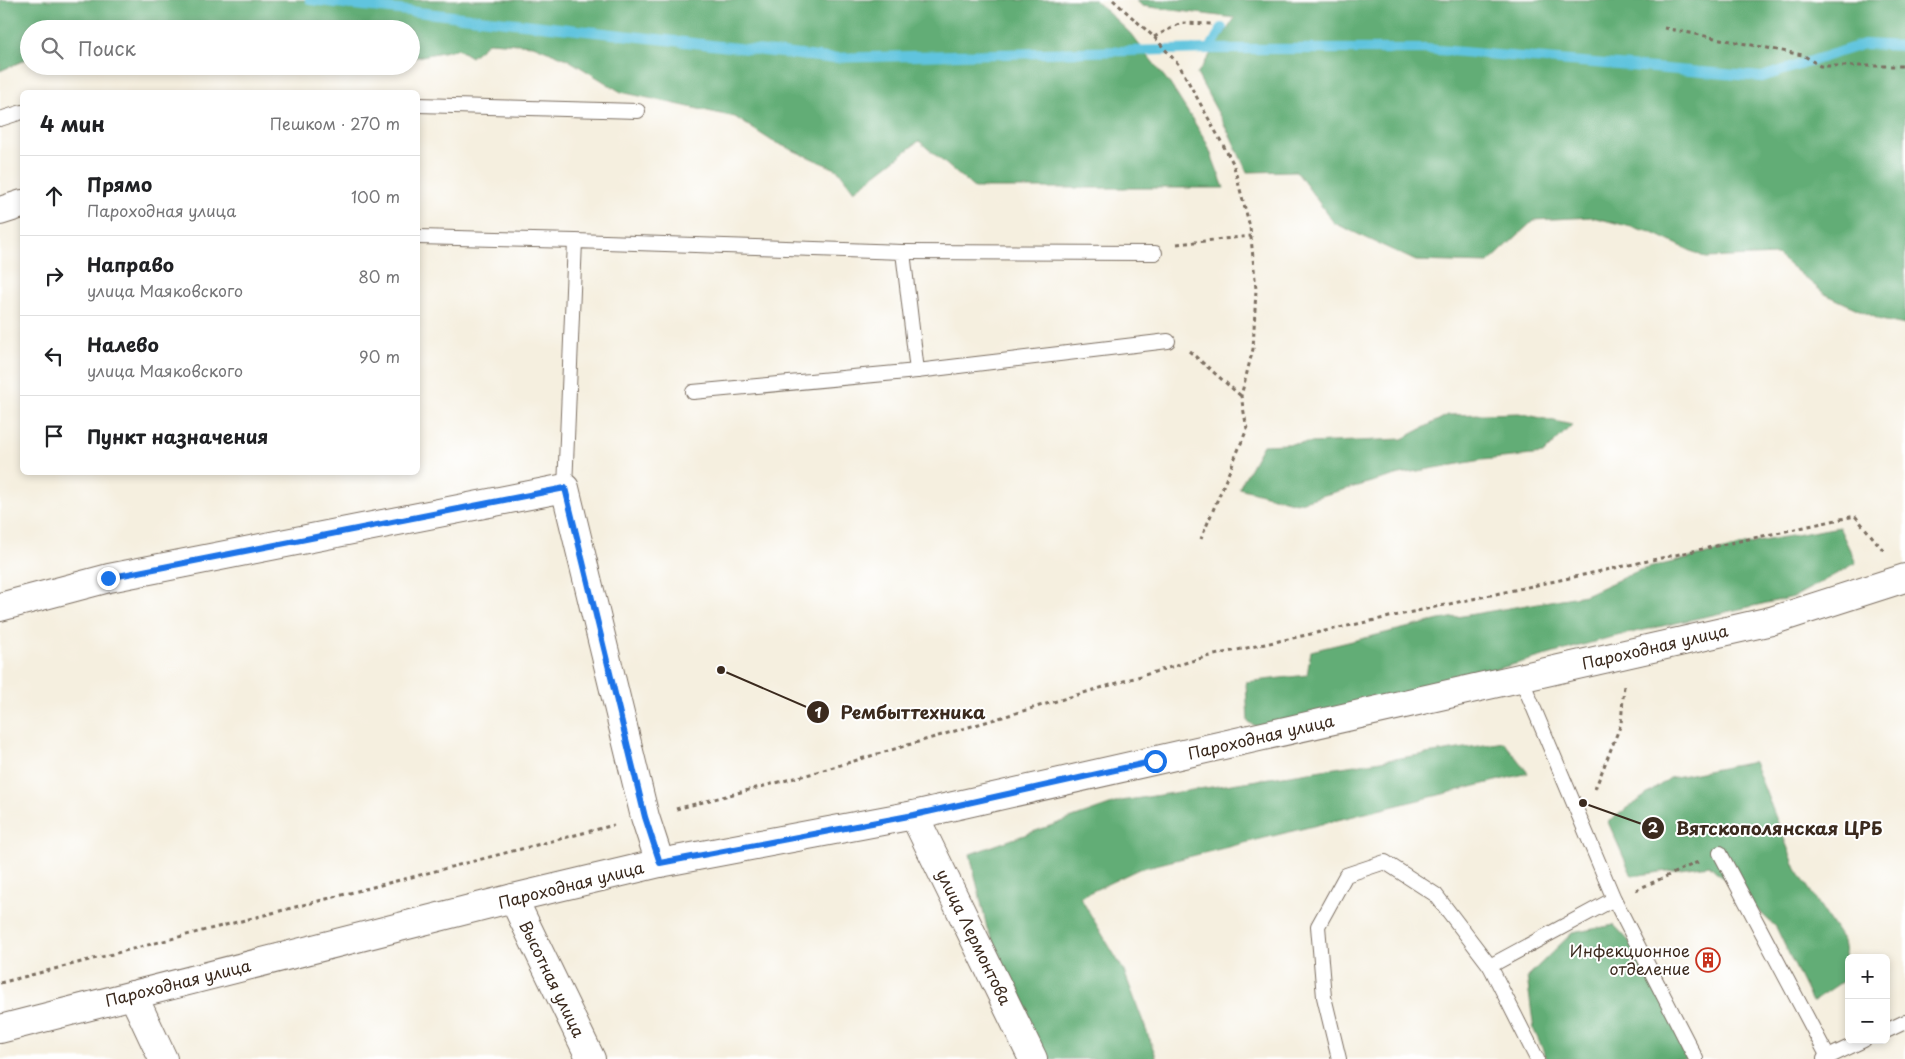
<!DOCTYPE html>
<html lang="ru">
<meta charset="utf-8">
<style>
body{margin:0;font-family:"Playpen Sans",sans-serif;background:#f2f2f2;color:#202124}
.controls{position:absolute;right:15px;bottom:15px;display:grid;overflow:hidden;border-radius:8px;box-shadow:0 2px 8px #0003}
.controls button{width:45px;height:45px;display:grid;place-items:center;padding:0;border:0;border-bottom:1px solid #e0e0e0;background:#fff;color:#202124;font:25px sans-serif}
.stop{position:absolute;width:15px;height:15px;margin:-11px;border:4px solid #1a73e8;border-radius:50%;background:#fff}
.stop.end{background:#1a73e8;border-color:#fff;box-shadow:0 1px 5px #0008}
.list{margin:0;padding:0;list-style:none}
h2{display:flex;justify-content:space-between;align-items:center;height:65px;margin:0;padding:0 20px;font-size:21px}
h2 small{font-size:16px;font-weight:400;color:#757577}
.list li{display:grid;grid-template-columns:32px 1fr auto;gap:15px;align-items:center;box-sizing:border-box;height:80px;padding:0 20px;border-top:1px solid #e0e0e0}
.list b{display:block;font-size:19px;white-space:nowrap}
.list p{margin:0;font-size:16px;white-space:nowrap;color:#757577}
.list em{font-size:16px;font-style:normal;color:#757577}
.icon{flex:none;width:28px;height:28px;fill:none;stroke:currentColor;stroke-width:2;stroke-linecap:round;stroke-linejoin:round}
.map{position:relative;flex:none;width:1905px;height:1059px;overflow:hidden}
.search{position:absolute;background:#fff;box-shadow:0 2px 8px #0003;left:20px;top:20px;width:400px;height:55px;display:flex;align-items:center;gap:12px;box-sizing:border-box;padding:0 18px;border-radius:28px;color:#757577;font-size:19px}
.panel{position:absolute;background:#fff;box-shadow:0 2px 8px #0003;left:20px;top:90px;width:400px;height:385px;border-radius:8px}
.map>svg:first-child{display:block}
</style>
<div class="map">
<svg width="1905" height="1059" viewBox="0 0 1905 1059">
<rect width="100%" height="100%" fill="#fff"/>
<filter id="ink" filterUnits="userSpaceOnUse"><feTurbulence type="fractalNoise" baseFrequency=".02" numOctaves="2"/><feDisplacementMap in="SourceGraphic" scale="10" xChannelSelector="R" yChannelSelector="G"/><feConvolveMatrix kernelMatrix="1 2 1 2 8 2 1 2 1" color-interpolation-filters="sRGB"/></filter>
<filter id="wash" filterUnits="userSpaceOnUse"><feTurbulence type="fractalNoise" baseFrequency=".0096" numOctaves="4" result="noise"/><feDisplacementMap in="SourceGraphic" scale="20" xChannelSelector="R" yChannelSelector="G"/><feGaussianBlur stdDeviation="1.12" result="paint"/><feColorMatrix in="noise" values="0 0 0 0 0 0 0 0 0 0 0 0 0 0 0 0 0 1.4 0 .05"/><feComposite in="paint" operator="in"/></filter>
<g filter="url(#wash)">
<rect width="100%" height="100%" fill="#f5efdf"/>
<g fill="#62ad76" stroke="#4e6c4a">
<polygon points="0,0 1095,0 1130,33 1170,84 1206,141 1224,188 974,188 919,141 854,191 838,170 772,141 735,117 621,92 567,59 533,45 489,42 471,57 458,49 411,58 411,29 29,29 29,58 0,71"/>
<polygon points="1136,0 1905,0 1905,325 1881,320 1825,294 1777,255 1706,258 1651,232 1592,217 1534,220 1488,263 1416,261 1334,223 1296,171 1247,172 1231,137 1197,74 1235,18 1142,6"/>
<polygon points="1519,413 1572,425 1543,454 1482,460 1400,474 1296,503 1239,488 1263,445 1402,439 1448,415"/>
<polygon points="1839,527 1856,563 1794,597 1608,638 1358,708 1277,737 1248,722 1246,682 1307,675 1311,651 1439,620 1585,595 1640,570 1757,542"/>
<polygon points="1504,742 1528,773 1139,869 1080,897 1124,971 1157,1059 1045,1059 987,928 970,854 1121,801"/>
<polygon points="1754,762 1796,869 1843,941 1849,977 1812,1002 1776,927 1709,865 1632,876 1608,822 1670,778"/>
<polygon points="1614,925 1646,959 1698,1059 1547,1059 1534,1030 1527,977 1572,933"/>
</g>
<g fill="none" stroke-linecap="round" stroke-linejoin="round">
<g stroke="#60c4de" stroke-width="10">
<polyline points="310,0 827,58 1210,49 1426,49 1762,77 1864,44 1905,46"/>
<polyline points="1210,49 1222,28"/>
</g>
</g>
</g>
<g filter="url(#ink)">
<g fill="none" stroke-linecap="round" stroke-linejoin="round">
<g stroke="#7c6f62" stroke-width="16">
<g id="service">
<polyline points="418,105 638,111"/>
<polyline points="0,119 22,112"/>
<polyline points="418,237 575,241"/>
<polyline points="903,252 1155,253"/>
<polyline points="693,392 917,371 1168,341"/>
<polyline points="565,488 575,241 903,252 917,371"/>
<polyline points="1521,678 1614,899"/>
<polyline points="1720,853 1828,1057"/>
<polyline points="1490,966 1537,1059"/>
<polyline points="1886,1031 1905,1022"/>
<polyline points="1339,1059 1324,997 1318,926 1346,875 1385,862 1436,895 1490,966 1614,899 1696,1059"/>
<polyline points="1824,1059 1864,1040"/>
</g>
</g>
<g stroke="#7c6f62" stroke-width="30">
<g id="minor">
<polyline points="0,211 22,204"/>
<polyline points="0,607 109,578 565,488 645,817 660,863"/>
<polyline points="914,815 1033,1059"/>
<polyline points="513,898 591,1059"/>
<polyline points="133,995 163,1059"/>
<polyline points="0,1029 513,898 660,863 914,815 1771,621 1905,578"/>
</g>
</g>
<g stroke="#7c6f62" stroke-width="3" stroke-dasharray="4 4" stroke-linecap="butt">
<polyline points="1113,0 1154,37 1179,65 1233,163 1250,227 1256,289 1253,349 1241,396 1247,429 1201,539"/>
<polyline points="1664,28 1803,55 1820,66 1905,66"/>
<polyline points="1154,37 1181,23 1212,24"/>
<polyline points="1177,244 1251,236"/>
<polyline points="1189,351 1241,396"/>
<polyline points="1595,789 1621,724 1624,685"/>
<polyline points="676,809 810,774 1205,657 1855,516 1884,551"/>
<polyline points="1636,890 1698,862"/>
<polyline points="0,983 614,825"/>
</g>
<use href="#service" stroke="#fff" stroke-width="14"/>
<use href="#minor" stroke="#fff" stroke-width="28"/>
</g>
</g>
<g fill="none" stroke-linecap="round" stroke-linejoin="round" filter="url(#ink)">
<polyline stroke="#1a73e8" stroke-width="6" points="108,578 565,488 645,817 660,863 914,815 1155,761"/>
</g>
<defs>
<g id="building-ring" transform="scale(1.25)"><circle r="9.5" fill="#fff" stroke="#c8321e" stroke-width="1.5"/><path d="M-4-6H4V6H1V3H-1V6H-4ZM-2.5-4.3h1.7v1.8h-1.7ZM.8-4.3h1.7v1.8H.8ZM-2.5-1h1.7V.8h-1.7ZM.8-1h1.7V.8H.8Z" fill="#c8321e"/></g>
</defs>
<g fill-rule="evenodd">
<use href="#building-ring" x="1708" y="960"/>
</g>
<g text-anchor="middle" stroke-width="4" stroke-linejoin="round" paint-order="stroke">
<g font-size="16" fill="#3b2a1e" stroke="#fff">
<text transform="translate(1655 647) rotate(-13)" y="6">Пароходная улица</text>
<text transform="translate(1261 737) rotate(-13)" y="6">Пароходная улица</text>
<text transform="translate(571 885) rotate(-14)" y="6">Пароходная улица</text>
<text transform="translate(974 937) rotate(64)" y="6">улица Лермонтова</text>
<text transform="translate(552 979) rotate(64)" y="6">Высотная улица</text>
<text transform="translate(178 983) rotate(-14)" y="6">Пароходная улица</text>
</g>
<g font-size="16" fill="#3b2a1e" stroke="#fff" text-anchor="end">
<text x="1690" y="957">Инфекционное<tspan x="1690" dy="18">отделение</tspan></text>
</g>
</g>
<path fill="none" stroke="#3b2a1e" stroke-width="2" d="M721 670L818 712M1583 803L1653 828"/>
<g fill="#3b2a1e" stroke="#fff" stroke-width="2">
<circle cx="721" cy="670" r="5"/>
<circle cx="1583" cy="803" r="5"/>
<circle cx="818" cy="712" r="12"/>
<circle cx="1653" cy="828" r="12"/>
</g>
<g font-size="15" text-anchor="middle" font-weight="bold" fill="#fff">
<text x="818" y="718">1</text>
<text x="1653" y="833">2</text>
</g>
<g font-size="18" text-anchor="middle" font-weight="bold" fill="#3b2a1e" stroke="#fff" stroke-width="4" stroke-linejoin="round" paint-order="stroke">
<text x="913" y="719">Рембыттехника</text>
<text x="1779" y="835">Вятскополянская ЦРБ</text>
</g>
</svg>
<div class="controls">
<button>+</button>
<button>−</button>
</div>
<div class="stop" style="left:1155px;top:761px"></div>
<div class="stop end" style="left:108px;top:578px"></div>
<div class="search"><svg class="icon" aria-label="search" viewBox="0 0 24 24"><circle cx="10" cy="10" r="6"/><path d="M15 15l6 6"/></svg>Поиск</div>
<section class="panel">
<h2>4 мин<small>Пешком · 270 m</small></h2>
<ul class="list">
<li><svg class="icon" aria-label="ahead" viewBox="0 0 24 24"><path d="M12 20V5M6 11l6-6 6 6"/></svg><div><b>Прямо</b><p>Пароходная улица</p></div><em>100 m</em></li>
<li><svg class="icon" aria-label="right" viewBox="0 0 24 24"><path d="M7 20v-9h11M14 6l5 5-5 5"/></svg><div><b>Направо</b><p>улица Маяковского</p></div><em>80 m</em></li>
<li><svg class="icon" aria-label="left" viewBox="0 0 24 24"><path d="M17 20v-9H6M10 6l-5 5 5 5"/></svg><div><b>Налево</b><p>улица Маяковского</p></div><em>90 m</em></li>
<li><svg class="icon" aria-label="arrive" viewBox="0 0 24 24"><path d="M6 21V4h12l-3 4 3 4H6"/></svg><div><b>Пункт назначения</b></div></li>
</ul>
</section>
</div>
